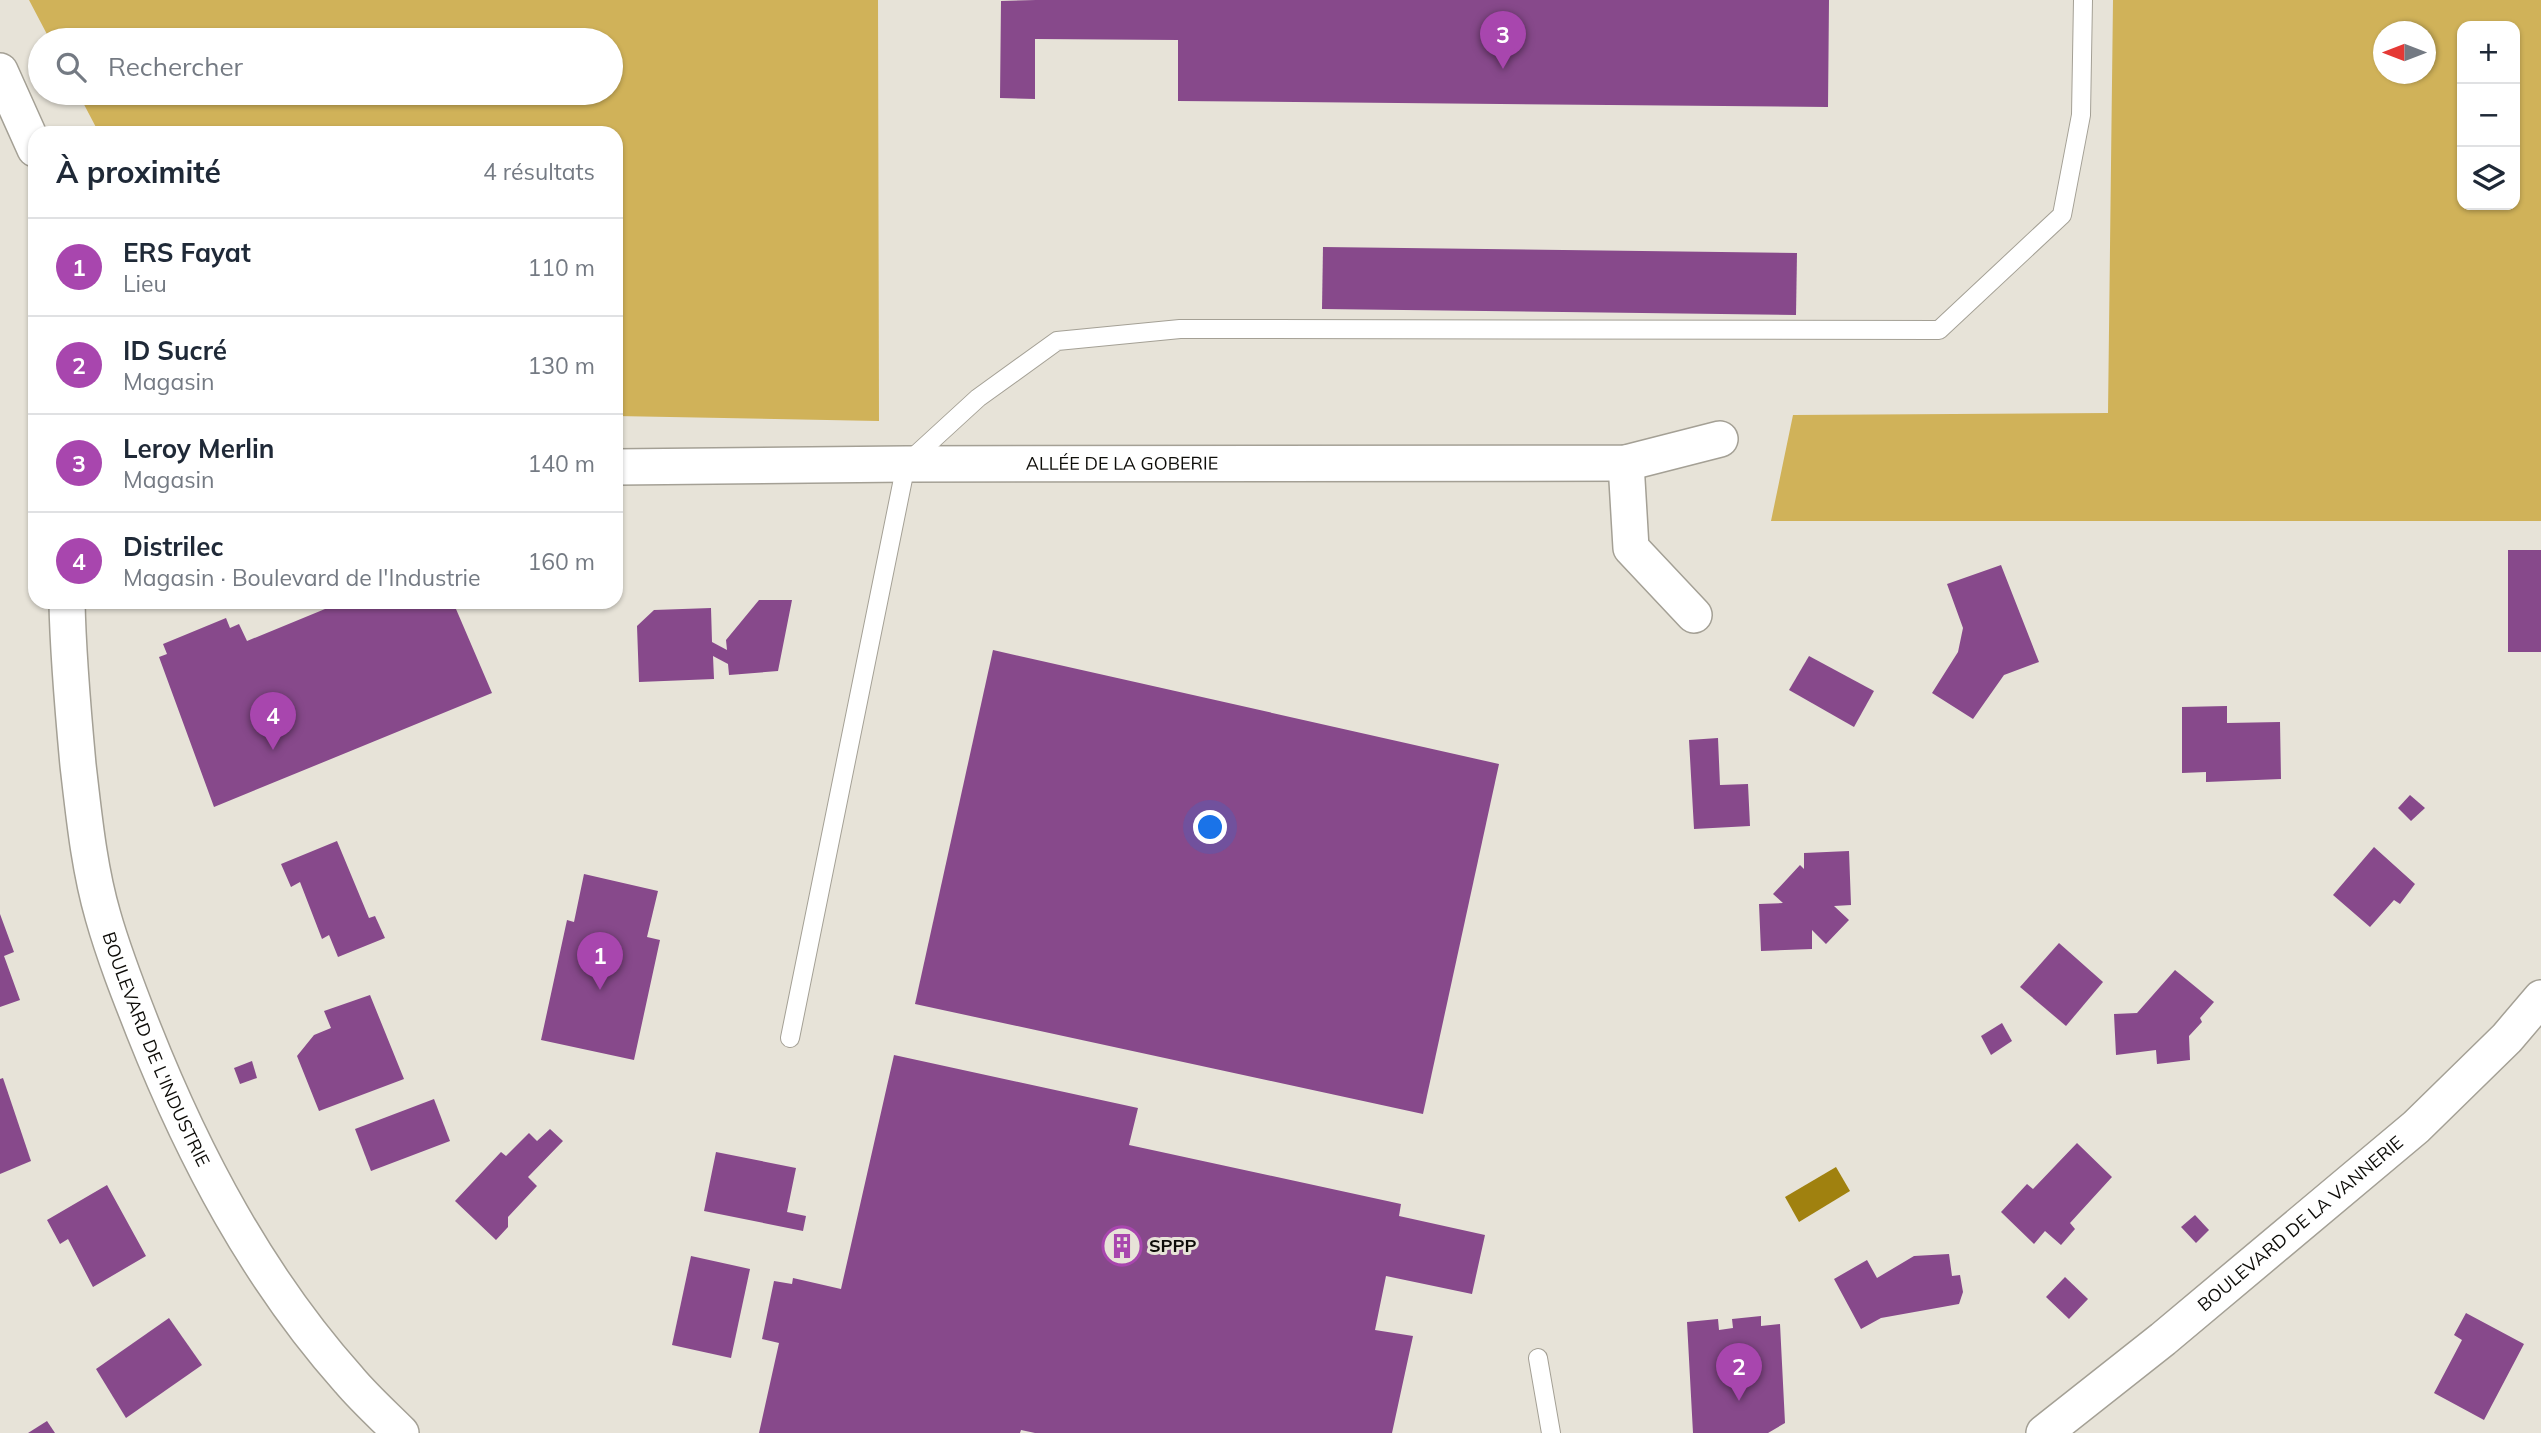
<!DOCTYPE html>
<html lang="fr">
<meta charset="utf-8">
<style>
body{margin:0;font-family:Mulish,sans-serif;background:#f2f2f3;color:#1f2937}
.controls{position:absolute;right:21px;top:21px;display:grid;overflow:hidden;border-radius:14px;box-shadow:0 2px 5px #0004}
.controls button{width:63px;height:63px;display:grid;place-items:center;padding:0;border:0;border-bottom:2px solid #e0e1e3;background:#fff;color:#1f2937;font:35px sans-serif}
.compass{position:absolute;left:2373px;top:21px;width:63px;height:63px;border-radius:50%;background:#fff;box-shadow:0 2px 5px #0004;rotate:270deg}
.you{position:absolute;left:1211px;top:828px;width:24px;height:24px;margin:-18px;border:5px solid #fff;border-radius:50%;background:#1a73e8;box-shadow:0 0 0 10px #1a73e833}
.badge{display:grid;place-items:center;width:46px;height:46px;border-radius:50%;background:#a846ae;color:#fff;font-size:23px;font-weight:700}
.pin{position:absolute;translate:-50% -58px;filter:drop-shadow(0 2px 4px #0008)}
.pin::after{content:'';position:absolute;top:37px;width:24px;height:21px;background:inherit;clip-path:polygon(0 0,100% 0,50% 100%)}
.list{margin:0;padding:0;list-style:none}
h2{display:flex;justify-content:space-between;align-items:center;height:91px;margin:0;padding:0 28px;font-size:30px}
h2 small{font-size:23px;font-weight:400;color:#747a83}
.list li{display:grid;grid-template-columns:46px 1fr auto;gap:21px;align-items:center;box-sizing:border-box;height:98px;padding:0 28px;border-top:2px solid #e0e1e3}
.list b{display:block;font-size:26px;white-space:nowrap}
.list p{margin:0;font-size:23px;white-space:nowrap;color:#747a83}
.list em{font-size:23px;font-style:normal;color:#747a83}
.icon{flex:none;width:38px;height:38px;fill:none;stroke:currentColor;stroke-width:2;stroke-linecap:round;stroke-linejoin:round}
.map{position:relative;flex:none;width:2541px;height:1433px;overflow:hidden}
.search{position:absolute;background:#fff;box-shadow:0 2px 5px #0004;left:28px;top:28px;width:595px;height:77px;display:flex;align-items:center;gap:18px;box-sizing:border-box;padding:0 24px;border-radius:38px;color:#747a83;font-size:26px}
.panel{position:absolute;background:#fff;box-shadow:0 2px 5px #0004;left:28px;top:126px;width:595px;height:483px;border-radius:21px}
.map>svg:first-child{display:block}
</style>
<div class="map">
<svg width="2541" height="1433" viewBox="0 0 2541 1433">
<rect width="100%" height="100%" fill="#e7e3d8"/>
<g fill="#d0b259" fill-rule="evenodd">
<polygon points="29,0 878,0 879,421 616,416 616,133 99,133 78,93 611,93 611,40 50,40"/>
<path d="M 2113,0 L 2541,0 L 2541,521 L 1771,521 L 1793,415 L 2108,413 ZM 2462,26 L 2515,26 L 2515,205 L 2462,205 ZM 2384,32 L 2426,32 L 2426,74 L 2384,74 Z"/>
</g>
<polygon fill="#a0810f" points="1836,1167 1850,1191 1799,1222 1785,1197"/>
<g fill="#87498b">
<polygon points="1036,0 1829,0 1828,107 1178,101 1178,40 1035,39 1035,99 1000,98 1001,1"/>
<polygon points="1323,247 1797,253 1796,315 1322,309"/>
<rect x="2508" y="550" width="33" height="102"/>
<polygon points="2001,565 2039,662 2004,675 1973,719 1932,693 1958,652 1963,628 1947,584"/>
<polygon points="759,600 792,600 778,671 729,675 728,664 713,656 714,679 639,682 637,626 654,610 711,608 712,642 727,650 726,640"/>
<polygon points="342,602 453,602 492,693 214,807 159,657 167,654 163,644 226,618 230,628 239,624 247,641"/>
<polygon points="993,650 1499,764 1423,1114 915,1004"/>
<polygon points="1809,656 1874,691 1854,727 1789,690"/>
<polygon points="2227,706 2227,723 2280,722 2281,779 2206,782 2206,772 2182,773 2182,707"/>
<polygon points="1718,738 1720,785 1748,784 1750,826 1694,829 1689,740"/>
<polygon points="2410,795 2425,808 2411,821 2398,808"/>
<polygon points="337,841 369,918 375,916 385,938 338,957 329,935 322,939 300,882 291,887 281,864"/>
<polygon points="2374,847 2415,884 2400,904 2394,900 2370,927 2333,895"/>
<polygon points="1849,851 1851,905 1834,906 1849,920 1826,944 1812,930 1812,949 1761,951 1759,904 1783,903 1773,894 1800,865 1804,869 1804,853"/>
<polygon points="584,874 658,891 647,937 660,940 634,1060 541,1040 567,920 574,922"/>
<polygon points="0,914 14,952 4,956 20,1000 0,1007"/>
<polygon points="2059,943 2103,982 2066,1026 2020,987"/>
<polygon points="2175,970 2214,1002 2200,1018 2202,1022 2189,1036 2190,1060 2157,1064 2156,1050 2116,1055 2114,1014 2137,1013"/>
<polygon points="370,995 404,1079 319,1111 297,1056 314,1035 331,1028 324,1011"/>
<polygon points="2002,1023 2012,1041 1991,1055 1981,1036"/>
<polygon points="894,1055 1138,1108 1129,1145 1401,1204 1399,1216 1485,1235 1472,1294 1386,1276 1375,1330 1413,1336 1392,1433 1035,1433 1021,1430 1020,1433 759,1433 779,1343 762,1339 774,1281 792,1284 793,1278 841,1289"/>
<polygon points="252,1061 257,1078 240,1084 234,1068"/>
<polygon points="3,1078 31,1161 0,1174 0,1079"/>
<polygon points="434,1099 450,1141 371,1171 355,1129"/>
<polygon points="550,1129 563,1141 528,1177 537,1186 508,1217 508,1227 496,1240 455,1201 501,1152 506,1156 529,1133 537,1141"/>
<polygon points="2077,1143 2112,1177 2070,1223 2075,1229 2061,1245 2045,1231 2034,1244 2001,1212 2027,1184 2033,1189"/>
<polygon points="716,1152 796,1168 787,1212 806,1216 803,1231 704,1211"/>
<polygon points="107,1185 146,1256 93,1287 68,1239 60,1244 47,1220"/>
<polygon points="2195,1215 2209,1230 2196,1243 2181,1227"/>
<polygon points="1949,1254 1952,1276 1960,1275 1963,1292 1959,1304 1881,1318 1861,1329 1834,1279 1867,1260 1877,1278 1914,1256"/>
<polygon points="691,1256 750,1269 731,1358 672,1345"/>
<polygon points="2065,1277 2088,1299 2069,1319 2046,1297"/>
<polygon points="2466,1313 2524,1344 2484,1420 2434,1393 2462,1340 2454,1335"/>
<polygon points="1761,1316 1761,1326 1780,1324 1785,1423 1768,1433 1693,1433 1687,1322 1718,1319 1719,1330 1733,1328 1732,1319"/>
<polygon points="169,1318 202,1365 126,1418 96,1369"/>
<polygon points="47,1421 55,1433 28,1433"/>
</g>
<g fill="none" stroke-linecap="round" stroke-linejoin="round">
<g stroke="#a4a095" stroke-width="20">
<g id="lane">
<polyline points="790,1038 906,464 978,398 1057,341 1180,329 1939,330 2062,215 2081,115 2083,0"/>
<polyline points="1538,1358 1551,1433"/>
</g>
</g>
<g stroke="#a4a095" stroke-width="38">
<g id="street">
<polyline points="0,71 35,149"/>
<polyline points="1626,463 1631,548 1694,615"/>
<path id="s1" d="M 616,467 L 906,464 L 1626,463 L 1720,439"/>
<path id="s2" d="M 67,602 C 68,657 73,711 78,765 C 84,816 89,868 103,916 C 114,955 129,993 144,1031 C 194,1157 258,1278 349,1380 C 365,1399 383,1415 401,1433"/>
<path id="s3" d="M 2044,1433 L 2163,1339 L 2416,1127 L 2507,1038 L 2541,998"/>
</g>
</g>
<use href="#lane" stroke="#fff" stroke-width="18"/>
<use href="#street" stroke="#fff" stroke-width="35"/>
</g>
<defs>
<g id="building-ring" transform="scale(2.0125)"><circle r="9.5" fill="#e7e3d8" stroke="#a846ae" stroke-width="1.5"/><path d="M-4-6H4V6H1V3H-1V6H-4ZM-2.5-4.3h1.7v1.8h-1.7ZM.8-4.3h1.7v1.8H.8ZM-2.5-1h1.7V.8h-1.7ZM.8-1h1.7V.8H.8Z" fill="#a846ae"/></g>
</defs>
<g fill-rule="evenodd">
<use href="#building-ring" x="1122" y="1246"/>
</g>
<g text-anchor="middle" stroke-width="6" stroke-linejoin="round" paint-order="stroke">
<g font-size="18" fill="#0d0c08" stroke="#e7e3d8">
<text dy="6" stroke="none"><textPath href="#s1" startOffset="506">ALLÉE DE LA GOBERIE</textPath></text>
<text dy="6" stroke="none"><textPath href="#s2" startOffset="460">BOULEVARD DE L'INDUSTRIE</textPath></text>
<text dy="6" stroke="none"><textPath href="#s3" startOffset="331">BOULEVARD DE LA VANNERIE</textPath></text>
</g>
<g font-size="18" font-weight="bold" fill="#0d0c08" stroke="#e7e3d8" text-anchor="start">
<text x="1149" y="1252">SPPP</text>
</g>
</g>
</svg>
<div class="controls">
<button>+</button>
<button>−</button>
<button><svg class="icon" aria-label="layers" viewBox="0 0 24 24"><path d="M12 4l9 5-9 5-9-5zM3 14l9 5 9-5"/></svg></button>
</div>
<svg class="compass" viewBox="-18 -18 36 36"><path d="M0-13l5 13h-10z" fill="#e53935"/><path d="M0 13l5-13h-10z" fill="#747a83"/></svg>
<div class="you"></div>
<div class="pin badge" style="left:600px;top:990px">1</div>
<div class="pin badge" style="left:1739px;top:1401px">2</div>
<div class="pin badge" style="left:1503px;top:69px">3</div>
<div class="pin badge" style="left:273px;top:750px">4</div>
<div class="search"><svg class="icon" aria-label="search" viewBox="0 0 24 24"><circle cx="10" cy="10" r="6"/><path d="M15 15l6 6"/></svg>Rechercher</div>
<section class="panel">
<h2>À proximité<small>4 résultats</small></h2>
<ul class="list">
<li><span class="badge">1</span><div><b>ERS Fayat</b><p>Lieu</p></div><em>110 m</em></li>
<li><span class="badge">2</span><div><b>ID Sucré</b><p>Magasin</p></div><em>130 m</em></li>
<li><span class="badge">3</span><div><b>Leroy Merlin</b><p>Magasin</p></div><em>140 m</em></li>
<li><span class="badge">4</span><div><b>Distrilec</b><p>Magasin · Boulevard de l'Industrie</p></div><em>160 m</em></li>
</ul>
</section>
</div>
